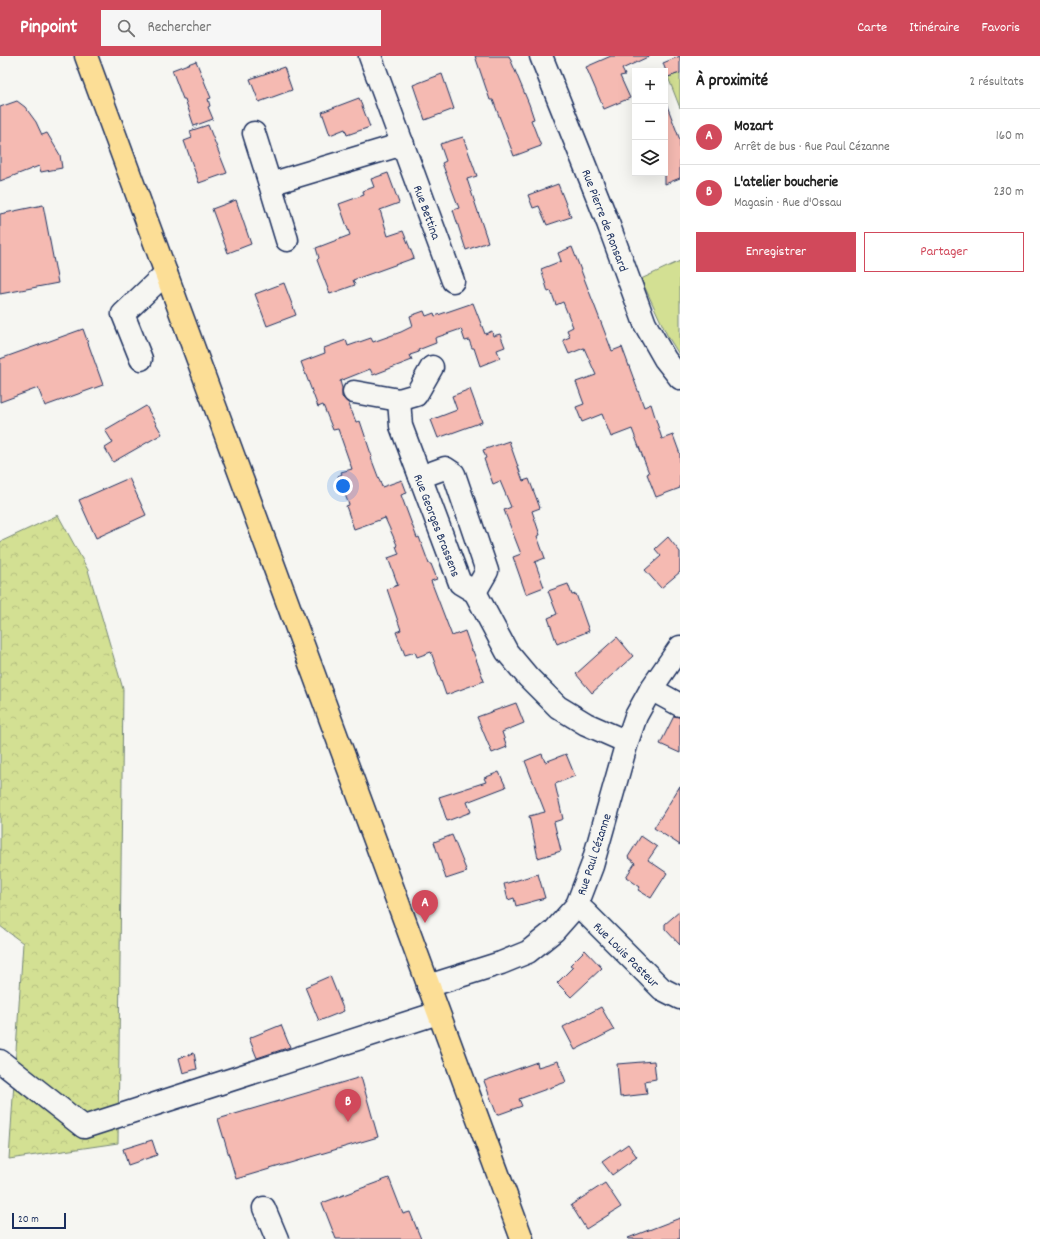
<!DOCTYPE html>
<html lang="fr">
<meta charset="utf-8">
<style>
body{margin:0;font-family:Dekko,sans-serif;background:#f6f6f6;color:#222}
.controls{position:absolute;right:12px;top:12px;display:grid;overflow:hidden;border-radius:0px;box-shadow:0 4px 16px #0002}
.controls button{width:36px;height:36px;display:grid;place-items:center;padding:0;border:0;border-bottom:1px solid #e0e0e0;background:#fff;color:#222;font:20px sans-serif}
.scale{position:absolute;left:12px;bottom:10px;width:54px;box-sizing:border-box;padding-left:4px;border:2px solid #1b2f5e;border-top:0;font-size:11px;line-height:14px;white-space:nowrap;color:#1b2f5e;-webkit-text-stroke:3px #f6f6f2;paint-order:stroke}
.you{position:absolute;left:343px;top:430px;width:14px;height:14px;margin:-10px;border:3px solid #fff;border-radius:50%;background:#1a73e8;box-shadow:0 0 0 6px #1a73e833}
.badge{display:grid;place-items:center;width:26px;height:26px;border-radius:50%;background:#d1495b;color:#fff;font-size:13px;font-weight:700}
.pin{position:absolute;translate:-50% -33px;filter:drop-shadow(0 1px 2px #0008)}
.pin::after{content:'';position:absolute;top:21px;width:14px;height:12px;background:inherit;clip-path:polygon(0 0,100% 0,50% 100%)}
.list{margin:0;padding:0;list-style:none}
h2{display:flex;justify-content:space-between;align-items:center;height:52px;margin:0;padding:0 16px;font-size:17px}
h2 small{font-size:13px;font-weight:400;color:#767676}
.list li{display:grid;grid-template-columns:26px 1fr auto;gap:12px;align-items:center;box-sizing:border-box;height:56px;padding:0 16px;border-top:1px solid #e0e0e0}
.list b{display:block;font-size:15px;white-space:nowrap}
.list p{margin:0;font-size:13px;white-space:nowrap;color:#767676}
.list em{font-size:13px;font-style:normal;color:#767676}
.actions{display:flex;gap:8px;padding:12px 16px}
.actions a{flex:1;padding:9px 0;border:1px solid #d1495b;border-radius:0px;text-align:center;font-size:14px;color:#d1495b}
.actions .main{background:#d1495b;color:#fff}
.icon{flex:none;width:22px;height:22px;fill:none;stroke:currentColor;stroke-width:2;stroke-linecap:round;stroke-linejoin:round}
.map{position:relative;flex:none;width:680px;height:1183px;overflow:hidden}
header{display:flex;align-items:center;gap:24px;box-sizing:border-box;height:56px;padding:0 20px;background:#d1495b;color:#fff}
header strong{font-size:19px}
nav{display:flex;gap:22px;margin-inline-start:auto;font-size:14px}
.search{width:280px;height:36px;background:#f6f6f6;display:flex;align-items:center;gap:10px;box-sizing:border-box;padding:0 14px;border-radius:0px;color:#767676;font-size:15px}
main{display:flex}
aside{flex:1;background:#fff}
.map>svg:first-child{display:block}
</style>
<header>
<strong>Pinpoint</strong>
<div class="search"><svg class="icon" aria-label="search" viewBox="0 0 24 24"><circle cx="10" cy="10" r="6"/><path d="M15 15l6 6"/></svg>Rechercher</div>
<nav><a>Carte</a><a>Itinéraire</a><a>Favoris</a></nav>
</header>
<main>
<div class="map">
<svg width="680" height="1183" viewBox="0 0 680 1183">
<defs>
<pattern id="forest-crowns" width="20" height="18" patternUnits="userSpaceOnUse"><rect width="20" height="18" fill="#d3e093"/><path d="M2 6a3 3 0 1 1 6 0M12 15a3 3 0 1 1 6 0" fill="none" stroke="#b5c081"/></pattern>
</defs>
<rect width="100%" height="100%" fill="#f6f6f2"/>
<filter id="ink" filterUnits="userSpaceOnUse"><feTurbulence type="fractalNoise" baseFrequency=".025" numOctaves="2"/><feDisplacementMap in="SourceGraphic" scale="8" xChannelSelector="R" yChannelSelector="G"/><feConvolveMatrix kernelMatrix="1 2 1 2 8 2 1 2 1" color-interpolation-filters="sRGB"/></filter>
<g filter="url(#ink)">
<g fill="#d3e093" stroke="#778878">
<polygon points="680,17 680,52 668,21"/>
<polygon points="680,205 680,300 667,279 641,223"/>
</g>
<polygon fill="url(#forest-crowns)" stroke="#778878" points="58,459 88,514 123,633 118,1087 9,1103 23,887 0,870 0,486"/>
<g fill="#f5bab2" stroke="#1b2f5e">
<polygon points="475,0 509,0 529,48 534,63 531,64 541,90 514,100 493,44 490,44"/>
<polygon points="611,0 650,0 622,13 625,19 620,20 630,42 604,53 586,11"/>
<polygon points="680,0 680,17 668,21 663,7"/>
<polygon points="196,5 211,42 208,43 210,50 208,51 213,63 194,70 185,43 183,43 172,14"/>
<polygon points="284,11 292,34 259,46 250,23"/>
<polygon points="442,18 454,53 425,64 413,29"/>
<polygon points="359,42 370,71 347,79 345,73 330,79 322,56"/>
<polygon points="17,45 25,51 36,66 42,79 47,77 60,99 62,112 41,116 39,110 0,125 0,51"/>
<polygon points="666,47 680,84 680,122 665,128 665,48"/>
<polygon points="208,69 227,117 199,127 184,85 192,82 190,75"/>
<polygon points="463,81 477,120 467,123 488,186 466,194 453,154 459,152 442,107 446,105 440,88"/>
<polygon points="388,117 399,147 380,154 388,180 403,175 414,202 353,224 355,229 330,238 317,204 319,202 316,192 350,179 339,148 364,139 363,135 374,131 371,123"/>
<polygon points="558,128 571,161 547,169 539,150 533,152 528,139"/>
<polygon points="236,144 251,188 228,197 212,153"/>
<polygon points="43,149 58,227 0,238 0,158"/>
<polygon points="572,191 612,295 622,291 644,351 651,348 662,383 673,379 680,398 680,432 656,441 647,418 649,417 632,373 611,381 602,358 582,366 576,351 584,348 576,326 596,319 584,292 569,298 563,284 570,281 567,274 573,271 563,246 556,249 551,235 548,236 541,213 561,205 558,197"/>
<polygon points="284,227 296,259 267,270 255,238"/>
<polygon points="473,247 485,278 492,275 493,280 500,278 505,291 497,294 500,302 480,310 474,292 472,292 469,284 465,285 461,273 435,282 436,287 418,294 419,296 410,299 412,304 373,319 370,313 340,325 342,332 342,341 348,346 356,366 360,365 372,401 371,402 382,431 402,424 407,437 401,439 417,482 419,481 429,508 431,508 437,523 431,525 452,580 465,575 472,595 473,595 484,625 446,639 431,596 417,601 415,596 405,599 396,576 401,574 387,533 398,529 388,502 399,498 396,490 397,489 385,462 354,473 346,450 349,449 338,420 342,418 341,416 352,413 338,373 333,374 323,349 318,351 301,306 325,297 324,292 346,284 348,290 371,282 373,286 401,276 413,270 410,260 424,255 426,260 434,257 435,260"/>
<polygon points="83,273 103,329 45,350 38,332 0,346 0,303"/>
<polygon points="470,333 482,366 438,382 431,364 457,354 452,340"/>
<polygon points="146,350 162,378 113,406 105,392 113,387 105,374"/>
<polygon points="509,385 523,425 529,423 540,452 532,455 540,479 537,480 545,502 535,506 544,531 526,538 513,501 521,498 504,454 511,451 500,425 493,428 484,403 486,402 483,394"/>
<polygon points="129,422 146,459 96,482 79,444"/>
<polygon points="668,481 680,496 680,516 661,532 645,514 661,500 655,493"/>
<polygon points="568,528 572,539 576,538 589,575 557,588 548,562 557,558 548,535"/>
<polygon points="617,581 633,600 592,637 576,618"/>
<polygon points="516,647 524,667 502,676 507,691 492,697 477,661"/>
<polygon points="674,660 680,661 680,697 660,688"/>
<polygon points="542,698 545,706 566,698 575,720 555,728 563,763 554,766 561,795 538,802 529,760 545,756 525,705"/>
<polygon points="499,716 506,731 467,746 471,756 447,765 439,741 486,726 484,722"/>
<polygon points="680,730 680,789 654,772"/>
<polygon points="452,779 467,816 446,823 434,786"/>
<polygon points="641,780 657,791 648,804 667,817 651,842 638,834 640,831 626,821 635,807 628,801"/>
<polygon points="538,818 545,842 516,850 514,842 508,844 504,828"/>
<polygon points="680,855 680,889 665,873 665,868"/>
<polygon points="585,894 602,912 571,941 557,927 573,911 570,909"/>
<polygon points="330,920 344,955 319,965 305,931"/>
<polygon points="601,951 614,974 575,994 563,971"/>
<polygon points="281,969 290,991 257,1002 249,982"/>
<polygon points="194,997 197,1013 183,1017 179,1002"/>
<polygon points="558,1005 566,1026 519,1043 522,1050 497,1059 484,1025 537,1006 538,1011"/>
<polygon points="654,1005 656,1023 645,1025 647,1038 620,1041 617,1008"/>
<polygon points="361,1021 378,1081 236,1123 218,1063"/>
<polygon points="152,1084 157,1099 128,1109 123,1093"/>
<polygon points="628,1088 637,1101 612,1119 602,1106"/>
<polygon points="389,1122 403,1158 410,1156 421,1183 336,1183 322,1147"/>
<polygon points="605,1127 621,1151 586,1173 571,1149"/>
<polygon points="680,1162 680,1183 629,1183 628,1182"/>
</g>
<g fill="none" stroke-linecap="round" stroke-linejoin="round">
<g stroke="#1b2f5e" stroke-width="25">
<g id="minor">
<polyline points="370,0 453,225"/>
<polyline points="541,0 608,167 645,268 665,303 680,322"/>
<polyline points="254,77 270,128 403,88"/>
<polyline points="270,128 287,184"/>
<polyline points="141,303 123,258 166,217"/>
<polyline points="354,336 399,344 416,339 432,311"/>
<polyline points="399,344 401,370 460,527 475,536 507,596 528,621 558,651 586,668 627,686"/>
<polyline points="420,421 445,412 454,418 487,515 475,536"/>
<polyline points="651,633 680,649"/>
<polyline points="577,849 586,857 662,933 680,942"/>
<polyline points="428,930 501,907 528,896 554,875 577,849 592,810 627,686 636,660 651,633 680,591"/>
<polyline points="0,1005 84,1071 438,957"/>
<polyline points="264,1152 277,1183"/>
</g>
</g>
<g stroke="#1b2f5e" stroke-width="25">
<polyline id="major" points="86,0 522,1183"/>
</g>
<use href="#minor" stroke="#f6f6f2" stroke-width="22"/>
<use href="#major" stroke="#fcde96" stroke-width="22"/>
</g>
</g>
<g text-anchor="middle" stroke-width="3" stroke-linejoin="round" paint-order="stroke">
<g font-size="13" fill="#1b2f5e" stroke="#f6f6f2">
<text transform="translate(428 156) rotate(70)" y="5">Rue Bettina</text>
<text transform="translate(606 164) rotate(69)" y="5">Rue Pierre de Ronsard</text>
<text transform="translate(438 469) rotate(69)" y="5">Rue Georges Brassens</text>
<text transform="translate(593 798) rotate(-72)" y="5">Rue Paul Cézanne</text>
<text transform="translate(627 898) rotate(45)" y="5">Rue Louis Pasteur</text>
</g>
</g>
</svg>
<div class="controls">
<button>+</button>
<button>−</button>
<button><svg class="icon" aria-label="layers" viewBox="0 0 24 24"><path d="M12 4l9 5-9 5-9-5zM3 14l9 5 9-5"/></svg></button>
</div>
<div class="scale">20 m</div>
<div class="you"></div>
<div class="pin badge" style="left:425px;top:867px">A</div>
<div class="pin badge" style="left:348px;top:1066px">B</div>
</div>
<aside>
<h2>À proximité<small>2 résultats</small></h2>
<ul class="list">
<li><span class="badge">A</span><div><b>Mozart</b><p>Arrêt de bus · Rue Paul Cézanne</p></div><em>160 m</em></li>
<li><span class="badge">B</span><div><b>L'atelier boucherie</b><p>Magasin · Rue d'Ossau</p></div><em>230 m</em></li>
</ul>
<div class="actions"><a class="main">Enregistrer</a><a>Partager</a></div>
</aside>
</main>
